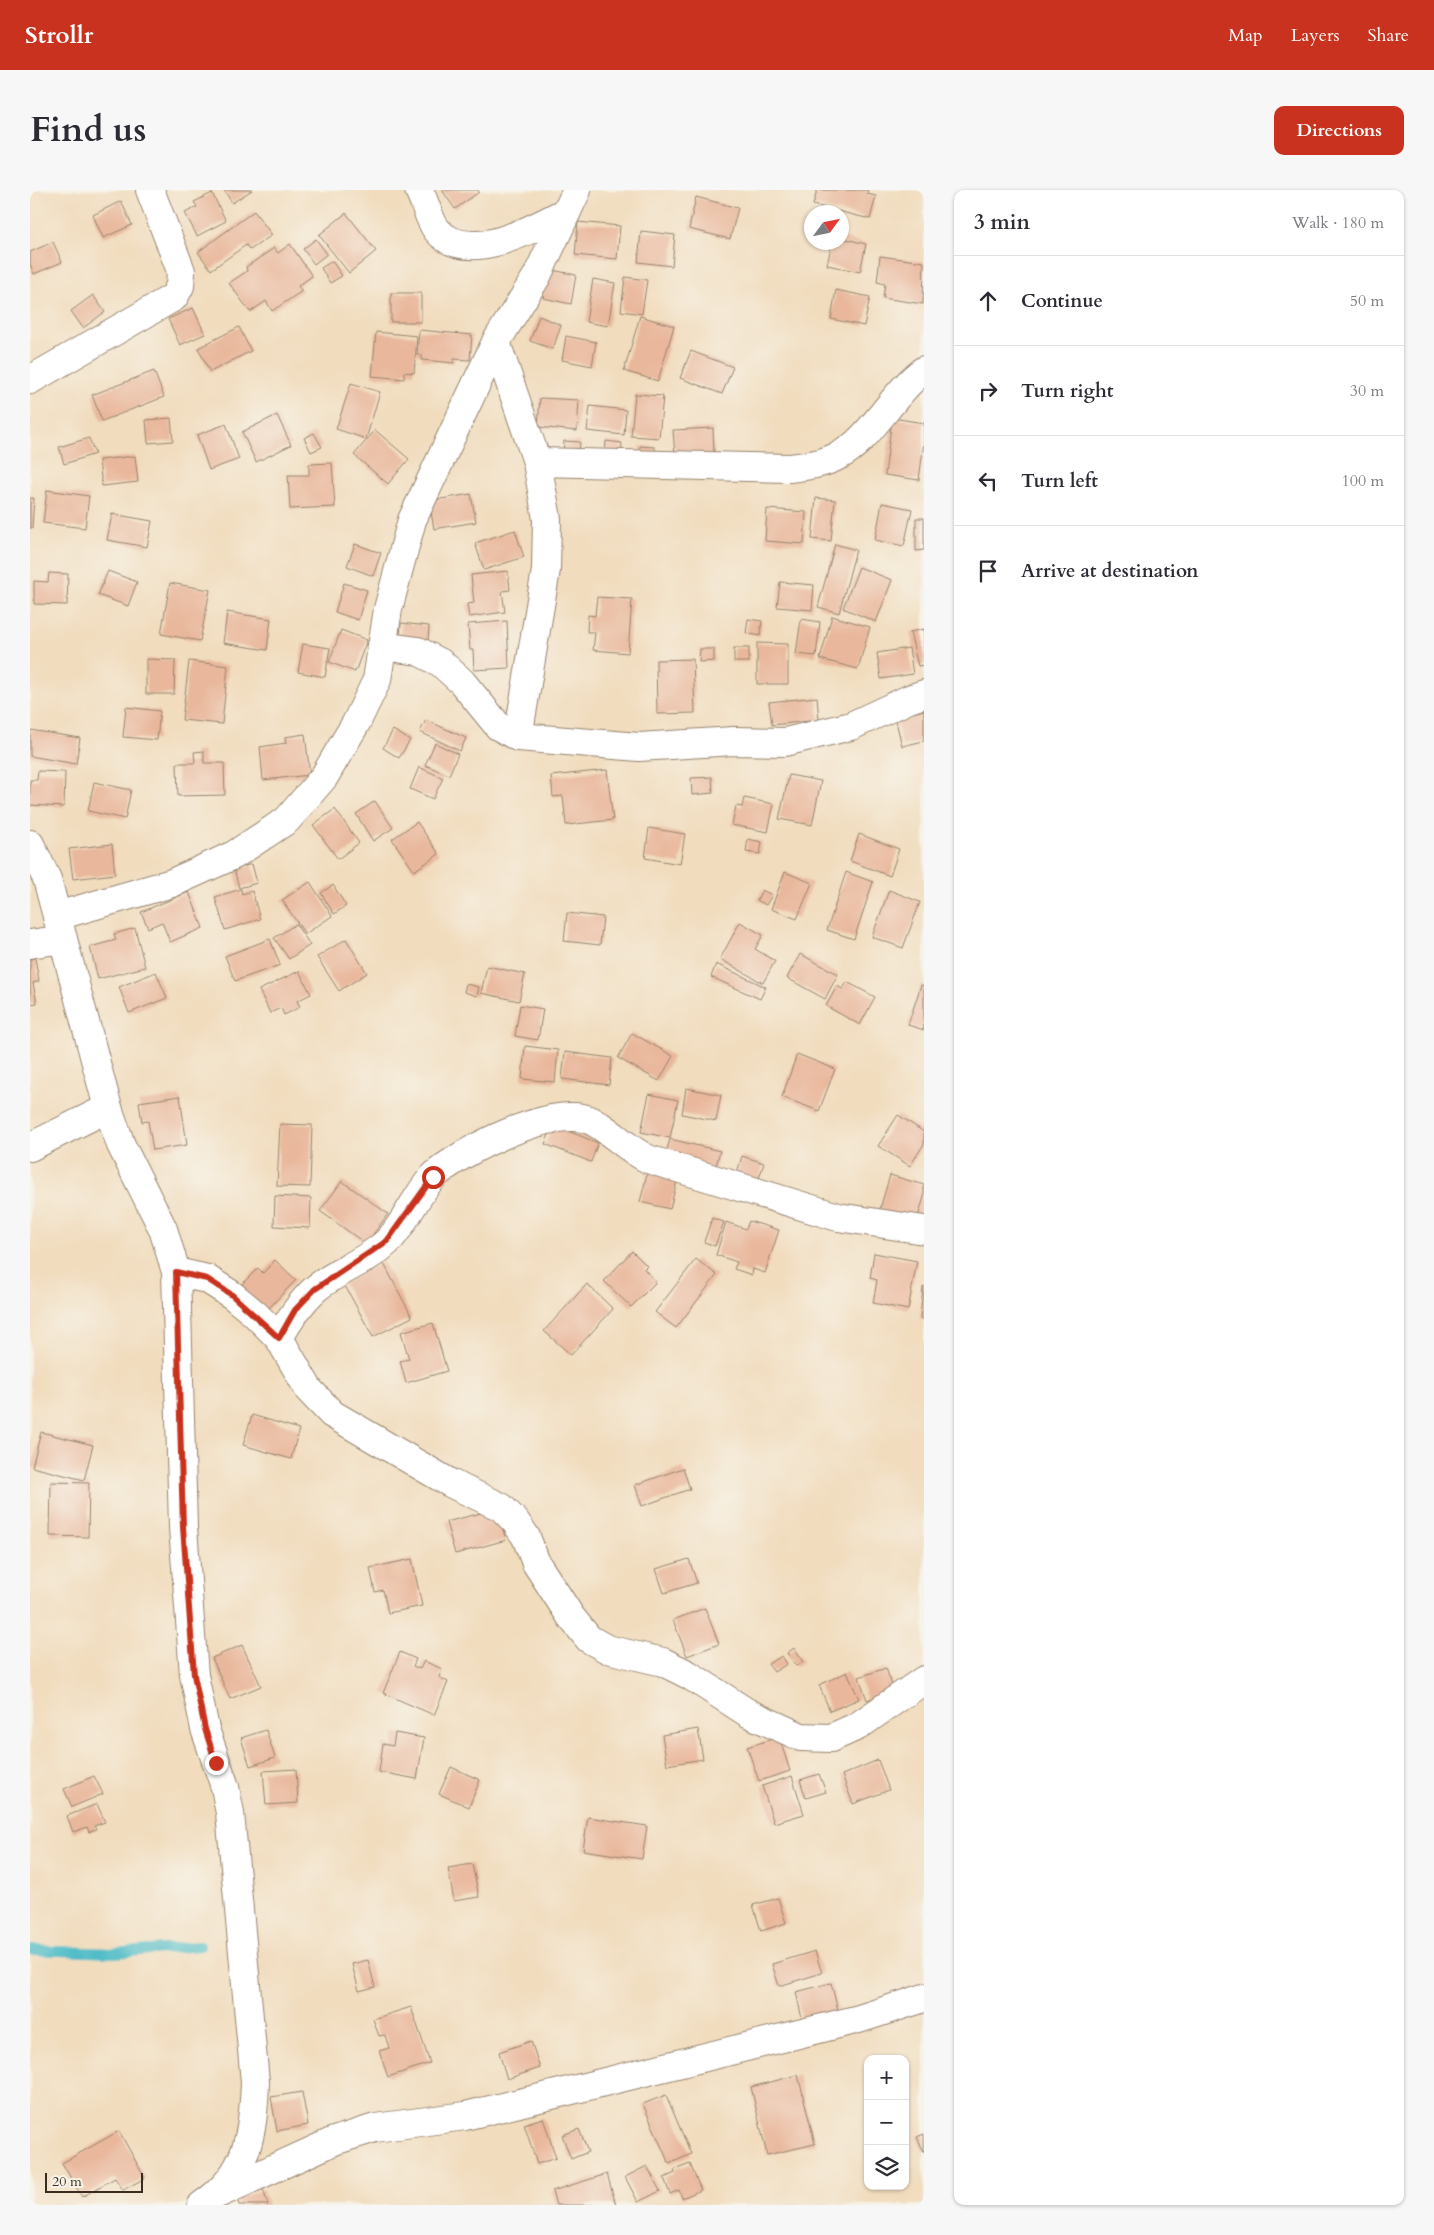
<!DOCTYPE html>
<meta charset="utf-8">
<style>
body{margin:0;font-family:Cardo,serif;background:#f7f7f7;color:#2b2b33}
.controls{position:absolute;right:15px;bottom:15px;display:grid;overflow:hidden;border-radius:10px;box-shadow:0 1px 4px #0004}
.controls button{width:45px;height:45px;display:grid;place-items:center;padding:0;border:0;border-bottom:1px solid #e1e1e2;background:#fff;color:#2b2b33;font:25px sans-serif}
.compass{position:absolute;left:774px;top:15px;width:45px;height:45px;border-radius:50%;background:#fff;box-shadow:0 1px 4px #0004;rotate:57deg}
.scale{position:absolute;left:15px;bottom:12px;width:98px;box-sizing:border-box;padding-left:5px;border:2px solid #3b2a1e;border-top:0;font-size:14px;line-height:18px;white-space:nowrap;color:#3b2a1e;-webkit-text-stroke:4px #f7f3e8;paint-order:stroke}
.stop{position:absolute;width:15px;height:15px;margin:-11px;border:4px solid #c8321e;border-radius:50%;background:#fff}
.stop.end{background:#c8321e;border-color:#fff;box-shadow:0 1px 5px #0008}
.list{margin:0;padding:0;list-style:none}
h2{display:flex;justify-content:space-between;align-items:center;height:65px;margin:0;padding:0 20px;font-size:21px}
h2 small{font-size:16px;font-weight:400;color:#7c7c81}
.list li{display:grid;grid-template-columns:32px 1fr auto;gap:15px;align-items:center;box-sizing:border-box;height:90px;padding:0 20px;border-top:1px solid #e1e1e2}
.list b{display:block;font-size:19px;white-space:nowrap}
.list em{font-size:16px;font-style:normal;color:#7c7c81}
.icon{flex:none;width:28px;height:28px;fill:none;stroke:currentColor;stroke-width:2;stroke-linecap:round;stroke-linejoin:round}
.map{position:relative;flex:none;width:894px;height:2015px;overflow:hidden;border-radius:10px}
header{display:flex;align-items:center;gap:30px;box-sizing:border-box;height:70px;padding:0 25px;background:#c8321e;color:#fff}
header strong{font-size:24px}
nav{display:flex;gap:28px;margin-inline-start:auto;font-size:18px}
.intro{display:flex;align-items:center;justify-content:space-between;box-sizing:border-box;height:120px;padding:0 30px}
h1{margin:0;font-size:35px}
.button{padding:12px 22px;border-radius:10px;background:#c8321e;color:#fff;font-size:18px;font-weight:700}
main{display:flex;gap:30px;padding:0 30px}
aside{flex:1;background:#fff;border-radius:10px;box-shadow:0 1px 4px #0004}
.map>svg:first-child{display:block}
</style>
<header>
<strong>Strollr</strong>
<nav><a>Map</a><a>Layers</a><a>Share</a></nav>
</header>
<div class="intro"><h1>Find us</h1><a class="button">Directions</a></div>
<main>
<div class="map">
<svg width="894" height="2015" viewBox="0 0 894 2015">
<rect width="100%" height="100%" fill="#f7f3e8"/>
<filter id="ink" filterUnits="userSpaceOnUse"><feTurbulence type="fractalNoise" baseFrequency=".02" numOctaves="2"/><feDisplacementMap in="SourceGraphic" scale="10" xChannelSelector="R" yChannelSelector="G"/><feConvolveMatrix kernelMatrix="1 2 1 2 8 2 1 2 1" color-interpolation-filters="sRGB"/></filter>
<filter id="wash" filterUnits="userSpaceOnUse"><feTurbulence type="fractalNoise" baseFrequency=".0096" numOctaves="4" result="noise"/><feDisplacementMap in="SourceGraphic" scale="20" xChannelSelector="R" yChannelSelector="G"/><feGaussianBlur stdDeviation="1.12" result="paint"/><feColorMatrix in="noise" values="0 0 0 0 0 0 0 0 0 0 0 0 0 0 0 0 0 1.4 0 .05"/><feComposite in="paint" operator="in"/></filter>
<g filter="url(#wash)">
<rect width="100%" height="100%" fill="#f1dcbd"/>
<g fill="none" stroke-linecap="round" stroke-linejoin="round">
<polyline stroke="#4ebcc7" stroke-width="10" points="0,1760 84,1763 170,1756"/>
</g>
<g id="blocks">
<g fill="#e9b89c">
<polygon points="194,0 222,0 202,13"/>
<polygon points="412,0 448,0 449,2 425,19"/>
<polygon points="787,0 838,0 837,4 846,6 840,29 783,15"/>
<polygon points="182,3 196,31 167,46 155,23 167,17 164,12"/>
<polygon points="666,7 708,18 700,49 659,39"/>
<polygon points="91,11 102,35 73,48 63,25"/>
<polygon points="224,21 242,45 220,60 216,55 181,80 168,62"/>
<polygon points="316,23 346,61 319,83 289,45"/>
<polygon points="548,32 590,36 587,69 545,65"/>
<polygon points="611,41 645,45 642,76 608,72"/>
<polygon points="812,48 836,54 830,82 797,75 802,52 812,52"/>
<polygon points="286,49 297,64 284,74 273,59"/>
<polygon points="23,52 32,72 4,84 0,74 0,62"/>
<polygon points="260,54 282,86 268,96 272,101 242,121 236,111 220,122 199,93 217,81 216,77 244,58 248,63"/>
<polygon points="850,66 894,72 893,114 853,108 855,94 847,92"/>
<polygon points="302,71 312,86 300,93 291,78"/>
<polygon points="518,79 546,85 541,114 513,108"/>
<polygon points="595,87 617,90 612,124 591,121"/>
<polygon points="563,89 585,93 578,136 556,132"/>
<polygon points="806,100 840,107 834,136 801,129"/>
<rect x="361" y="103" width="30" height="29"/>
<polygon points="63,105 75,122 53,138 41,121"/>
<polygon points="163,118 175,144 150,155 138,129"/>
<polygon points="509,126 531,135 523,159 500,151"/>
<polygon points="610,126 644,136 628,191 594,181"/>
<polygon points="209,137 221,161 180,182 168,158"/>
<polygon points="389,140 442,145 440,170 424,169 424,173 392,170 392,165 387,165"/>
<polygon points="346,142 387,146 384,183 374,182 374,189 342,186"/>
<polygon points="536,146 566,152 562,176 532,170"/>
<polygon points="661,161 703,177 692,204 650,188"/>
<polygon points="124,181 134,207 72,231 62,205"/>
<polygon points="321,193 350,202 336,249 306,239"/>
<polygon points="605,204 633,206 629,248 601,246"/>
<polygon points="510,208 549,210 547,241 508,237"/>
<polygon points="560,216 596,220 594,245 557,241"/>
<polygon points="247,225 261,255 226,272 212,242"/>
<polygon points="141,228 143,251 118,253 116,230"/>
<polygon points="862,228 894,233 894,252 889,290 855,285"/>
<polygon points="196,234 209,269 179,280 167,245"/>
<polygon points="683,238 684,265 645,266 643,240"/>
<polygon points="345,240 379,269 358,294 324,265"/>
<polygon points="284,243 292,257 281,262 274,248"/>
<polygon points="59,248 65,264 34,274 29,257"/>
<polygon points="534,251 550,252 549,264 533,264"/>
<polygon points="576,251 592,253 591,265 575,264"/>
<polygon points="610,256 625,257 625,270 609,269"/>
<polygon points="105,266 108,292 72,296 69,270"/>
<polygon points="302,273 305,317 260,319 258,285 279,285 279,274"/>
<polygon points="17,300 59,306 55,338 13,333"/>
<polygon points="441,304 446,332 404,339 399,311"/>
<polygon points="0,308 4,308 2,338 0,338"/>
<polygon points="786,308 805,310 801,351 782,349"/>
<polygon points="852,313 882,319 874,356 845,350"/>
<polygon points="737,319 776,322 774,354 735,351"/>
<polygon points="82,324 122,331 117,357 77,350"/>
<polygon points="886,328 894,328 894,360 886,361"/>
<polygon points="485,340 494,367 454,380 445,353"/>
<polygon points="325,354 351,363 343,386 317,376"/>
<polygon points="805,354 826,360 809,423 788,417"/>
<polygon points="829,377 862,390 846,432 813,418"/>
<polygon points="78,381 107,392 98,416 68,405"/>
<polygon points="478,381 480,400 472,401 475,422 439,427 437,414 444,413 441,385"/>
<polygon points="19,383 38,384 37,415 4,414 4,391 18,392"/>
<polygon points="750,392 784,395 782,420 747,417"/>
<polygon points="140,393 180,400 170,451 131,444"/>
<polygon points="314,393 337,400 328,430 305,422"/>
<polygon points="567,407 602,409 598,463 563,460 565,442 557,442 558,425 565,426"/>
<polygon points="197,422 241,429 237,460 193,453"/>
<polygon points="802,426 840,437 828,479 790,469"/>
<polygon points="718,429 732,431 730,446 716,443"/>
<polygon points="771,429 790,432 786,466 766,464"/>
<polygon points="477,431 479,478 444,480 443,460 440,460 438,434"/>
<polygon points="371,433 399,436 398,452 370,449"/>
<polygon points="894,439 894,475 888,476 880,442"/>
<polygon points="311,440 337,450 325,482 299,472"/>
<polygon points="727,453 758,454 758,494 727,494"/>
<polygon points="273,454 300,458 295,487 268,482"/>
<rect x="704" y="458" width="15" height="14"/>
<polygon points="879,458 883,484 851,489 847,463"/>
<polygon points="670,459 684,459 684,471 669,472"/>
<polygon points="116,469 145,470 144,504 116,504"/>
<polygon points="663,469 665,523 627,524 626,470"/>
<polygon points="159,471 198,476 192,534 152,530"/>
<polygon points="787,507 789,530 742,535 739,512"/>
<polygon points="96,517 130,521 127,550 93,547"/>
<polygon points="894,520 894,551 872,556 865,527"/>
<polygon points="396,530 436,548 430,561 390,542"/>
<polygon points="0,540 50,548 46,574 0,566"/>
<polygon points="363,540 380,550 369,568 353,558"/>
<polygon points="275,544 280,585 233,590 230,557 256,553 255,547"/>
<polygon points="405,553 428,564 419,585 395,575"/>
<polygon points="174,561 174,573 194,573 195,605 148,606 147,573 165,573 164,562"/>
<polygon points="389,577 413,588 403,609 380,599"/>
<polygon points="577,580 583,630 536,635 533,606 523,607 521,586"/>
<polygon points="8,581 35,582 34,617 0,615 0,590 7,590"/>
<polygon points="759,585 791,591 782,635 749,629"/>
<polygon points="682,587 683,603 662,605 661,588"/>
<polygon points="64,592 101,600 95,629 58,621"/>
<polygon points="714,608 744,614 738,642 702,635 706,616 712,617"/>
<polygon points="345,611 363,638 343,651 326,624"/>
<polygon points="305,619 329,653 308,669 283,635"/>
<polygon points="387,632 409,664 384,681 362,649"/>
<polygon points="619,638 655,644 650,674 615,668"/>
<polygon points="829,644 869,659 860,686 820,671"/>
<polygon points="718,649 732,652 730,664 716,662"/>
<polygon points="82,654 85,684 43,689 39,659"/>
<polygon points="222,674 227,693 209,698 204,679"/>
<polygon points="755,682 782,693 767,729 741,719"/>
<polygon points="816,682 843,692 824,749 797,740"/>
<polygon points="280,692 302,726 275,744 252,710"/>
<polygon points="303,695 316,716 304,724 291,703"/>
<polygon points="211,699 212,704 222,701 230,729 195,740 185,707"/>
<polygon points="732,700 742,705 736,715 727,710"/>
<polygon points="859,700 890,712 873,758 842,747"/>
<polygon points="159,702 173,738 140,752 132,732 118,738 111,722"/>
<polygon points="537,723 573,727 570,755 534,751"/>
<polygon points="710,732 733,745 725,759 745,771 733,793 690,769"/>
<polygon points="266,734 280,755 259,769 244,748"/>
<polygon points="105,738 115,777 68,789 60,757 86,750 84,744"/>
<polygon points="240,749 250,775 205,791 195,766"/>
<polygon points="316,749 337,783 309,801 287,767"/>
<polygon points="770,764 808,784 795,809 757,788"/>
<polygon points="5,768 9,791 3,793 7,813 0,814 0,769"/>
<polygon points="686,774 736,797 730,809 681,787"/>
<polygon points="457,776 495,784 489,811 451,803"/>
<polygon points="269,781 281,804 267,811 270,817 254,825 251,818 240,823 229,800"/>
<polygon points="126,782 137,808 99,823 89,797"/>
<polygon points="817,792 845,807 830,835 796,816 807,796 813,799"/>
<polygon points="436,794 449,797 447,806 434,802"/>
<polygon points="891,795 894,796 894,840 878,835"/>
<polygon points="490,815 513,819 508,850 485,846"/>
<polygon points="602,843 643,866 629,891 588,868"/>
<polygon points="495,856 528,860 525,892 492,889"/>
<polygon points="535,862 582,868 579,895 532,889"/>
<polygon points="767,864 805,879 789,921 752,907"/>
<polygon points="656,898 691,905 686,931 652,924"/>
<polygon points="619,904 648,910 640,948 611,942"/>
<polygon points="150,906 157,955 123,960 118,931 112,932 109,912"/>
<polygon points="868,925 894,942 894,954 880,976 848,956"/>
<polygon points="250,934 282,935 280,997 247,996"/>
<polygon points="523,935 568,953 561,972 515,954"/>
<polygon points="640,949 690,961 685,979 635,966"/>
<polygon points="712,966 734,973 728,991 707,983"/>
<polygon points="619,976 649,983 640,1019 610,1012"/>
<polygon points="860,985 894,995 894,1007 886,1034 849,1022"/>
<polygon points="312,991 358,1024 336,1054 290,1021"/>
<polygon points="245,1006 281,1008 280,1038 244,1036"/>
<polygon points="682,1028 694,1032 685,1056 674,1052"/>
<polygon points="719,1031 749,1040 735,1083 723,1079 722,1085 704,1079 707,1072 686,1065 696,1032 716,1039"/>
<polygon points="602,1061 617,1076 614,1079 626,1092 601,1117 574,1091"/>
<polygon points="844,1063 887,1071 878,1120 843,1113 847,1090 840,1088"/>
<polygon points="666,1069 687,1085 646,1138 625,1122"/>
<polygon points="245,1070 266,1090 236,1121 210,1096 228,1078 233,1083"/>
<polygon points="353,1072 382,1127 343,1147 314,1094"/>
<polygon points="557,1094 583,1119 541,1165 514,1141"/>
<polygon points="893,1097 894,1097 894,1129 890,1129"/>
<polygon points="403,1133 417,1181 376,1193 370,1171 379,1169 371,1142"/>
<polygon points="222,1225 269,1239 261,1269 213,1255"/>
<polygon points="11,1242 63,1255 54,1290 2,1277"/>
<polygon points="653,1278 660,1299 612,1316 605,1295"/>
<polygon points="21,1292 59,1293 58,1347 20,1346"/>
<polygon points="467,1319 476,1350 425,1364 416,1332"/>
<polygon points="382,1369 392,1416 358,1423 353,1400 345,1402 340,1378"/>
<polygon points="659,1369 667,1393 634,1403 626,1379"/>
<polygon points="675,1418 689,1454 657,1466 643,1430"/>
<polygon points="212,1455 231,1496 200,1509 182,1468"/>
<polygon points="764,1458 773,1472 766,1476 757,1463"/>
<polygon points="370,1462 386,1469 383,1476 390,1479 394,1471 412,1479 409,1487 418,1492 404,1525 353,1503"/>
<polygon points="752,1466 757,1474 744,1482 738,1474"/>
<polygon points="856,1478 864,1501 837,1510 829,1487"/>
<polygon points="817,1482 829,1509 800,1521 789,1495"/>
<polygon points="668,1539 673,1569 637,1575 632,1545"/>
<polygon points="236,1540 245,1568 220,1576 211,1548"/>
<polygon points="365,1543 394,1548 387,1589 349,1582 353,1554 363,1556"/>
<polygon points="749,1547 760,1581 729,1591 717,1557"/>
<polygon points="848,1570 859,1600 823,1614 812,1585"/>
<polygon points="421,1577 450,1590 439,1617 409,1604"/>
<polygon points="266,1579 268,1613 236,1615 233,1581"/>
<polygon points="789,1584 796,1602 776,1608 770,1590"/>
<polygon points="64,1586 73,1604 42,1617 34,1599"/>
<polygon points="762,1586 774,1624 744,1633 732,1596"/>
<polygon points="67,1614 75,1632 64,1636 66,1639 59,1642 57,1637 43,1642 37,1626"/>
<polygon points="558,1627 617,1636 612,1669 553,1660"/>
<polygon points="442,1674 449,1707 424,1711 418,1678"/>
<polygon points="748,1708 756,1733 731,1741 723,1715"/>
<polygon points="785,1761 792,1783 749,1796 742,1774"/>
<polygon points="338,1770 345,1797 329,1801 322,1774"/>
<polygon points="801,1793 808,1820 772,1829 766,1802"/>
<polygon points="381,1817 400,1873 358,1887 349,1861 359,1858 355,1845 349,1846 343,1829"/>
<polygon points="501,1851 510,1878 477,1889 469,1862"/>
<polygon points="768,1885 785,1954 737,1965 721,1897"/>
<polygon points="272,1902 278,1935 247,1941 241,1907"/>
<polygon points="636,1905 661,1964 639,1974 613,1914"/>
<polygon points="513,1928 526,1968 507,1974 494,1934"/>
<polygon points="549,1939 558,1962 541,1969 532,1945"/>
<polygon points="89,1941 115,1988 93,2000 85,1988 52,2007 32,1973"/>
<polygon points="894,1944 894,1962 887,1947"/>
<polygon points="660,1974 671,2000 652,2008 649,2000 640,2004 634,1988 645,1983 644,1980"/>
<polygon points="617,1976 630,2001 608,2012 595,1987"/>
<polygon points="577,1984 586,2015 526,2015 522,2001"/>
<polygon points="233,1999 238,2015 209,2015 207,2009"/>
</g>
</g>
</g>
<g filter="url(#ink)">
<use href="#blocks" fill-opacity="0" stroke="#96836e" stroke-width="1"/>
<g fill="none" stroke-linecap="round" stroke-linejoin="round">
<g stroke="#96836e" stroke-width="30">
<g id="minor">
<path d="M 389,0 C 395,12 399,29 406,39 C 436,77 505,38 537,21"/>
<polyline points="466,152 507,272 517,329 516,380 488,547"/>
<polyline points="0,190 144,107 150,96 151,81 120,0"/>
<path d="M 507,272 L 760,278 C 776,276 793,274 808,266 C 841,250 862,203 894,180"/>
<polyline points="352,456 388,461 411,473 432,492 468,536 488,547 609,557 704,551 755,552 821,536 879,509 894,504"/>
<path d="M 0,654 L 17,689 L 78,918 L 91,955 L 133,1039 L 146,1082 L 153,1337 L 164,1485 L 175,1539 L 195,1597 L 200,1623 L 225,1892 C 223,1944 218,1984 172,2015"/>
<polyline points="27,726 142,693 204,665 257,630 294,587 326,533 347,490 358,419 382,330 466,152 507,86 547,0"/>
<polyline points="0,754 33,749"/>
<polyline points="0,957 78,918"/>
<polyline points="146,1082 177,1089 202,1105 225,1124 249,1148 279,1200 302,1224 420,1293 471,1317 485,1331 496,1347 506,1373 541,1427 559,1449 577,1459 633,1472 659,1485 718,1523 771,1547 801,1548 828,1536 894,1490"/>
<path d="M 249,1148 C 259,1130 269,1114 284,1100 C 306,1081 336,1072 357,1052 C 376,1033 385,1006 403,987 C 429,961 526,913 562,931 C 581,941 597,959 618,969 L 808,1027 L 894,1040"/>
<polyline points="190,2003 304,1951 345,1938 435,1926 514,1907 829,1829 894,1808"/>
</g>
</g>
<use href="#minor" stroke="#fff" stroke-width="28"/>
</g>
</g>
<g fill="none" stroke-linecap="round" stroke-linejoin="round" filter="url(#ink)">
<polyline stroke="#c8321e" stroke-width="6" points="186,1573 175,1539 164,1485 153,1337 146,1082 177,1089 202,1105 249,1148 265,1120 285,1099 357,1051 403,987"/>
</g>
</svg>
<div class="controls">
<button>+</button>
<button>−</button>
<button><svg class="icon" aria-label="layers" viewBox="0 0 24 24"><path d="M12 4l9 5-9 5-9-5zM3 14l9 5 9-5"/></svg></button>
</div>
<svg class="compass" viewBox="-18 -18 36 36"><path d="M0-13l5 13h-10z" fill="#e53935"/><path d="M0 13l5-13h-10z" fill="#7c7c81"/></svg>
<div class="scale">20 m</div>
<div class="stop" style="left:403px;top:987px"></div>
<div class="stop end" style="left:186px;top:1573px"></div>
</div>
<aside>
<h2>3 min<small>Walk · 180 m</small></h2>
<ul class="list">
<li><svg class="icon" aria-label="ahead" viewBox="0 0 24 24"><path d="M12 20V5M6 11l6-6 6 6"/></svg><div><b>Continue</b></div><em>50 m</em></li>
<li><svg class="icon" aria-label="right" viewBox="0 0 24 24"><path d="M7 20v-9h11M14 6l5 5-5 5"/></svg><div><b>Turn right</b></div><em>30 m</em></li>
<li><svg class="icon" aria-label="left" viewBox="0 0 24 24"><path d="M17 20v-9H6M10 6l-5 5 5 5"/></svg><div><b>Turn left</b></div><em>100 m</em></li>
<li><svg class="icon" aria-label="arrive" viewBox="0 0 24 24"><path d="M6 21V4h12l-3 4 3 4H6"/></svg><div><b>Arrive at destination</b></div></li>
</ul>
</aside>
</main>
